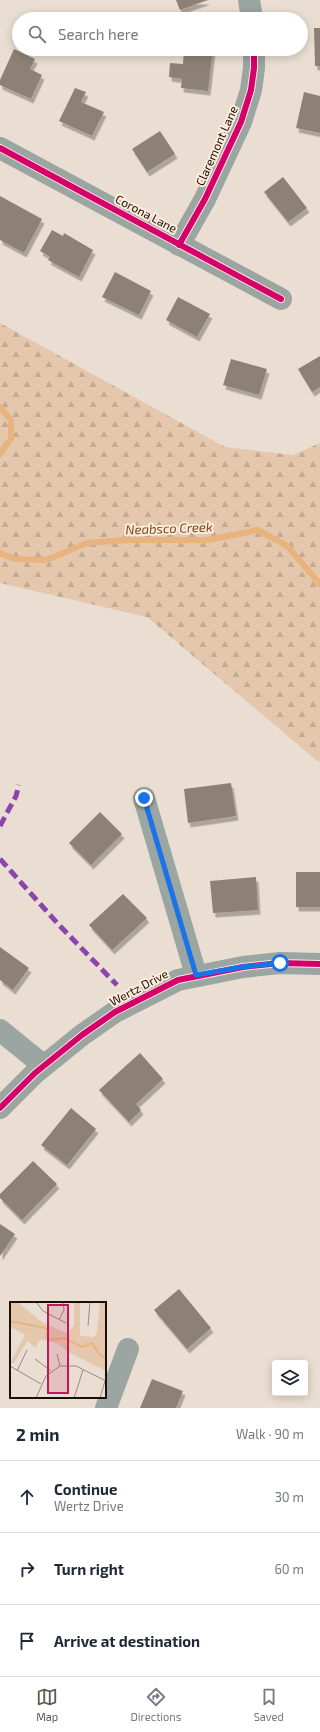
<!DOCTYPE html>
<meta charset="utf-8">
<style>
body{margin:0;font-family:"Exo 2",sans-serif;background:#f2f2f3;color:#1f2937}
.controls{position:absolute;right:12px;bottom:12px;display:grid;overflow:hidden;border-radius:4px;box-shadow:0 2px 10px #0003}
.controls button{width:36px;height:36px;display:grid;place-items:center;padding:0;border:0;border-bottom:1px solid #e0e1e3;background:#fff;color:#1f2937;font:20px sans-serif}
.stop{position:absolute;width:12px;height:12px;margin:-9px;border:3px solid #1a73e8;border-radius:50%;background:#fff}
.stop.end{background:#1a73e8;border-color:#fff;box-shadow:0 1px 4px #0008}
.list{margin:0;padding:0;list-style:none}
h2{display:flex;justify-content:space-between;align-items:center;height:52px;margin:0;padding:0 16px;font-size:17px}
h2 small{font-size:13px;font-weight:400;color:#747a83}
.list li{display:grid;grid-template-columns:26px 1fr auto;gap:12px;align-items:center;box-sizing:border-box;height:72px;padding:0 16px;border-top:1px solid #e0e1e3}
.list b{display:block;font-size:15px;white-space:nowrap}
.list p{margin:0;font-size:13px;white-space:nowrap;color:#747a83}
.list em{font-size:13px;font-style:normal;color:#747a83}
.icon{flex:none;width:22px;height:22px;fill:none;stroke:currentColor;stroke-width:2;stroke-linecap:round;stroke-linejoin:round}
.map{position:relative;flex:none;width:320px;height:1408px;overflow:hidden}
.search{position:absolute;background:#fff;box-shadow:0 2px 10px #0003;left:12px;right:12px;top:12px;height:44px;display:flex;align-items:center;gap:10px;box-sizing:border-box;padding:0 14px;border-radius:22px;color:#747a83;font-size:15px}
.sheet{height:268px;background:#fff}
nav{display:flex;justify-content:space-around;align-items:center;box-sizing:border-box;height:56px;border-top:1px solid #e0e1e3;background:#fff;font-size:11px;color:#747a83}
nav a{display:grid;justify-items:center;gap:2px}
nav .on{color:#62594f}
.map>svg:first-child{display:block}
</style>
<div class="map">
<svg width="320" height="1408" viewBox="0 0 320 1408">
<defs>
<pattern id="forest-firs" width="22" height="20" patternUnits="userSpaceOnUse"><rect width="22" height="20" fill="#e4c7ac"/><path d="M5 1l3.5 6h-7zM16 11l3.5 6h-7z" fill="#c3aa93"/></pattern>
<filter id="shadow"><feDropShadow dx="2.5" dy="4.5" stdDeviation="0" flood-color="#0004"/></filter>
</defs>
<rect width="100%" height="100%" fill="#eaded2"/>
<polygon fill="url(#forest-firs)" points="0,323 225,447 293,455 320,443 320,762 316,760 147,617 0,583"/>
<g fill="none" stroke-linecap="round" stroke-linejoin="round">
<g stroke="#e9b37e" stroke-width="6">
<polyline points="0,407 11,420 11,439 0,454"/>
<polyline points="0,553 15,559 46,560 87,543 125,540 208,540 258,530 287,546 320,584"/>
</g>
</g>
<g fill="#8d8174" filter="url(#shadow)">
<polygon points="176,0 208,0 180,10"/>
<polygon points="314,28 320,28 320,66 315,66"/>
<polygon points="14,49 35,59 30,69 42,75 31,99 0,85 0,80"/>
<polygon points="184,49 213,49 208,91 181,88 182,79 169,77 170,63 183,64"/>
<polygon points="75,88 86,92 81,102 104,112 92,136 59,121"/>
<polygon points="304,92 320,96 320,133 296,128"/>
<polygon points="160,131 175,154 147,172 132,149"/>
<polygon points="283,177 307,208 288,222 264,192"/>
<polygon points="0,196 42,219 24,253 0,240"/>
<polygon points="52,230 63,236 64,233 93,250 79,277 48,260 50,257 40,251"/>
<polygon points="115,272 151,291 139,315 102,297"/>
<polygon points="178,297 210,314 197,337 166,320"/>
<polygon points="320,356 320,387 312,392 298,369"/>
<polygon points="231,359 267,369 259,395 223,385"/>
<polygon points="231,783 236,816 188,823 184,789"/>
<polygon points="100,812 122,834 91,865 69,843"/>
<rect x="296" y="872" width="24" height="35"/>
<polygon points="256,877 258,910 213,913 210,881"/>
<polygon points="123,894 147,918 112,950 89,925"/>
<polygon points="0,947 29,968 13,990 0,980"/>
<polygon points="140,1053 163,1079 136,1104 141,1110 129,1122 99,1090"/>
<polygon points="71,1108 96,1129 67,1165 41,1145"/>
<polygon points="33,1161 57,1184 22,1220 0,1198 0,1194"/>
<polygon points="0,1224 15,1234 0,1256"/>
<polygon points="179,1289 211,1328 187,1349 154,1310"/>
<polygon points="152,1379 183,1391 176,1408 140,1408"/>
</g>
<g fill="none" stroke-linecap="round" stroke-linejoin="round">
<g stroke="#9ba5a1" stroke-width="22">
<polyline points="249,0 252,19"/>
<polyline points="0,148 281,299"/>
<polyline points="179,245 205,199 241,122 251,90 254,68 254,49"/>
<polyline points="144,798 196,975"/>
<polyline points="0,1030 43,1065"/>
<polyline points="0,1108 35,1073 82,1035 115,1012 178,980 243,967 280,963 320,964"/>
<polyline points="106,1408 128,1349"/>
</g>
<g stroke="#8e44ad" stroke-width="5" stroke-dasharray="10 5" stroke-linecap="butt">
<polyline points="0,826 16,796 19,785"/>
<polyline points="0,859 59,925 117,985"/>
</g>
<g stroke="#ffebdb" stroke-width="8">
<g id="cycleway">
<polyline points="0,148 281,299"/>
<polyline points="179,245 205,199 241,122 251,90 254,68 254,49"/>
<polyline points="0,1108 35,1073 82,1035 115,1012 178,980 243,967 280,963 320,964"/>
</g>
</g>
<use href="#cycleway" stroke="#d6006c" stroke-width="6"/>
</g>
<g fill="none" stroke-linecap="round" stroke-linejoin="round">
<polyline stroke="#1a73e8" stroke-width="5" points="144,798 196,975 242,967 280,963"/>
</g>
<g text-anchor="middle" stroke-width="4" stroke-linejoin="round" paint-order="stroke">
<g font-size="12" fill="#191109" stroke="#ffebdb">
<text transform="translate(217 146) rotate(-66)" y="4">Claremont Lane</text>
<text transform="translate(146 214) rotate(28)" y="4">Corona Lane</text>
<text transform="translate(139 988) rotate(-28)" y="4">Wertz Drive</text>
</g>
<g font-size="13" font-style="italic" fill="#7a4b16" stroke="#ffebdb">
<text transform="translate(169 528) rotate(-2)" y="5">Neabsco Creek</text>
</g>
</g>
<g transform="translate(10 1302)">
<rect width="96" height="96" fill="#eaded2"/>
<path d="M 0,0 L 7,0 L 32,20 L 56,31 L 64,24 L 64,0 L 70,0 L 70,34 L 84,35 L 87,30 L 90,0 L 96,0 L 96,69 L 58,50 L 47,41 L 32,38 L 29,39 L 26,46 L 17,39 L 4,61 L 0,61 L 15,33 L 0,25 Z" fill="#e4c7ac"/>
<path fill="none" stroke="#e9b37e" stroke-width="2" d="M 0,19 L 35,26 L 39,29 L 36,34 L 39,38 L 54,36 L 72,45 L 82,41 L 89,52 L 96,57"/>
<path fill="none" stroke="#968c82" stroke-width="1" d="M 26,0 L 33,9 L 56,21M 49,18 L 54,8 L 53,0M 78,24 L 80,0M 47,52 L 50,64M 25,57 L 41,69M 0,64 L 31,82M 7,69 L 17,48M 26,96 L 36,74 L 50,64 L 66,64 L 96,79M 64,96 L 73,68M 90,96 L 95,79"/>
<path fill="#c2185b" fill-opacity="0.15" stroke="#c2185b" stroke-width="2" d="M 38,3 L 58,3 L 58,91 L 38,91 Z"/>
<rect width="96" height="96" fill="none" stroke="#191109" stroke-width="2"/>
</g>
</svg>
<div class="controls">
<button><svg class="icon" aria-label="layers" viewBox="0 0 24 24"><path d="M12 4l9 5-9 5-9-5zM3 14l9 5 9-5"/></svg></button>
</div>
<div class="stop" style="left:280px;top:963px"></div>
<div class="stop end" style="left:144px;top:798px"></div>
<div class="search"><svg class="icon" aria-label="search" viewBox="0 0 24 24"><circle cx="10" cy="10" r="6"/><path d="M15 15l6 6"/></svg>Search here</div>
</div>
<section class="sheet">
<h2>2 min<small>Walk · 90 m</small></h2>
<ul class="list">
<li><svg class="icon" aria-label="ahead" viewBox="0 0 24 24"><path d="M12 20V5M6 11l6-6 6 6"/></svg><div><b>Continue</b><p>Wertz Drive</p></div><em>30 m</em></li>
<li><svg class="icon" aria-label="right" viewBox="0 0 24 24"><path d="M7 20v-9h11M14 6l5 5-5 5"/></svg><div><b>Turn right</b></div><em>60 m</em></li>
<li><svg class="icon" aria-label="arrive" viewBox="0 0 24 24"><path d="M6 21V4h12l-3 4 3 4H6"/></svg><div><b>Arrive at destination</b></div></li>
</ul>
</section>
<nav>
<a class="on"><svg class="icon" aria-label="map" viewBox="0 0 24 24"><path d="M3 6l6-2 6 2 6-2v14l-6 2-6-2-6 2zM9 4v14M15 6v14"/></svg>Map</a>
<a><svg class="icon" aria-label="directions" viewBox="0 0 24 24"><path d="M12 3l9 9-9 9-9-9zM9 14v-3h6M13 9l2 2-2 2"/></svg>Directions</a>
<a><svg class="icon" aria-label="saved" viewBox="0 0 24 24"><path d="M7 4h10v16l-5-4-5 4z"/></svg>Saved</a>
</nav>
